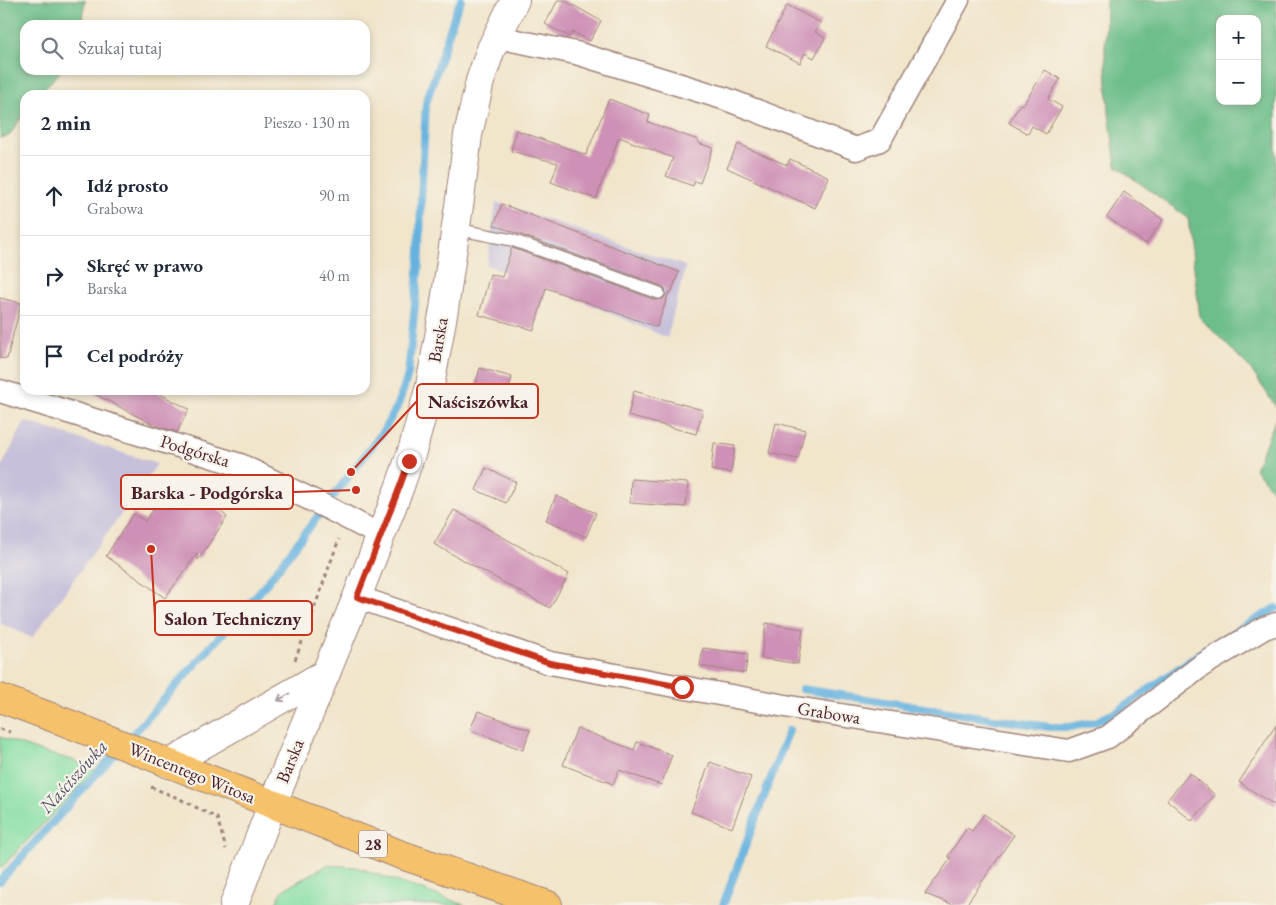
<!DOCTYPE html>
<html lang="pl">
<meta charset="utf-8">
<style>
body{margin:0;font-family:"EB Garamond",serif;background:#f2f2f3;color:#1f2937}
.controls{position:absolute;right:15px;top:15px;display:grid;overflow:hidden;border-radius:10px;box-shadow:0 2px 8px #0003}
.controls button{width:45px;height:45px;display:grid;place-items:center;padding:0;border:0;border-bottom:1px solid #e0e1e3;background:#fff;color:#1f2937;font:25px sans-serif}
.stop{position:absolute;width:15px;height:15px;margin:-11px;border:4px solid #c8321e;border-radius:50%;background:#fff}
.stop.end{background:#c8321e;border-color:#fff;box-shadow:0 1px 5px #0008}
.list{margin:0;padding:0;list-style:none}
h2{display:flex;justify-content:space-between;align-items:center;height:65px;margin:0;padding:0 20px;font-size:21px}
h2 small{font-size:16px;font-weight:400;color:#747a83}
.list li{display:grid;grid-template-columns:32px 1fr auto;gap:15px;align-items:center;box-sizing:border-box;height:80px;padding:0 20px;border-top:1px solid #e0e1e3}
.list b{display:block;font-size:19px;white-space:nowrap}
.list p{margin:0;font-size:16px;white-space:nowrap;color:#747a83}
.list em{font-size:16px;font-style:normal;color:#747a83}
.icon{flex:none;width:28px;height:28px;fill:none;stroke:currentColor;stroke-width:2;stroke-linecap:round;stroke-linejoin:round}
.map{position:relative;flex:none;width:1276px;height:905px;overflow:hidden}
.search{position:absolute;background:#fff;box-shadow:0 2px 8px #0003;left:20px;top:20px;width:350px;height:55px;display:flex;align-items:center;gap:12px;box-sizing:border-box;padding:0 18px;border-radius:15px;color:#747a83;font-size:19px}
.panel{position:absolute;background:#fff;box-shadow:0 2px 8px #0003;left:20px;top:90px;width:350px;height:305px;border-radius:15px}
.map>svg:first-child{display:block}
</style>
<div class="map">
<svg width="1276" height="905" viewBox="0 0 1276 905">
<rect width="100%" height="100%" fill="#f7f3e8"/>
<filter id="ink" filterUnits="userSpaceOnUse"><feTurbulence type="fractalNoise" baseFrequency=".02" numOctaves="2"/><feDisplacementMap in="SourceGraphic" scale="10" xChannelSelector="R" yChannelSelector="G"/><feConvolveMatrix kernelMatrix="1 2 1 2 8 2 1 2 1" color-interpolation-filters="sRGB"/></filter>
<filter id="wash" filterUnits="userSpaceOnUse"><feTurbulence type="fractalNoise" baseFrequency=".0096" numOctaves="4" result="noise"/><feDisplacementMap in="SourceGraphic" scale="20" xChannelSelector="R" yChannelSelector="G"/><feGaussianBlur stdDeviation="1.12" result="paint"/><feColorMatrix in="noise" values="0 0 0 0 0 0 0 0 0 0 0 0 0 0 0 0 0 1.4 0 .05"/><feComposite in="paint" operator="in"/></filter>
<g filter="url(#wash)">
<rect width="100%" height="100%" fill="#f1e5ca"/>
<g fill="#c6c0da">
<polygon points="496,202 686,266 667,338 554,289 487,265"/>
<polygon points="25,421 157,464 32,638 0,623 0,470"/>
</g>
<g fill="#87dfa4" stroke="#687f68">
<polygon points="0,737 42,752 73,760 95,770 0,869"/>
<polygon points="327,865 356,867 465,905 275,905 283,890"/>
</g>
<g fill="#6dbe8a" stroke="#5c6e5a" fill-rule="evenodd">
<polygon points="0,0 85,0 81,25 25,25 25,70 62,70 38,95 25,95 25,112 9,136 0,138"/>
<path d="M 1106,0 L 1276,0 L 1276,407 L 1250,368 L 1200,318 L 1188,218 L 1116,166 L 1109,113 L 1105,53 ZM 1220,19 L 1257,19 L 1257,101 L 1220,101 Z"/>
<polygon points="1276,418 1276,494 1255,469"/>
</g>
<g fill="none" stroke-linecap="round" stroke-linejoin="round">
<g stroke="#66b2df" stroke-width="8">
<polyline points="802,689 994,719 1050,727 1070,727 1095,722 1117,712 1213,644 1276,608"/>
<polyline points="127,741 262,589 382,433 398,405 408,375 420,253 421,198 426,103 456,11 461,0"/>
<polyline points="0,881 119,749"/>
<polyline points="723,905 789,730"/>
</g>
</g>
<g id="blocks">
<g fill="#ce90b6">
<polygon points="558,0 564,0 601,21 590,41 573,32 570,37 545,24"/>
<polygon points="787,5 821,23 815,32 825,38 814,58 805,53 800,63 766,46"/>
<polygon points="1045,70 1060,79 1048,99 1062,107 1046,134 1032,126 1028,134 1009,123 1020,104 1023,105"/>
<polygon points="609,99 650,115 648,122 698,140 698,143 713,148 700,183 695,181 693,186 666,176 673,158 619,137 596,199 551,182 558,163 511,151 516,130 586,155"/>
<polygon points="738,144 787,165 790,159 829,177 815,208 727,168"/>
<polygon points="1124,192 1163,220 1146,244 1107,217"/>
<polygon points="502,204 679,272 671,293 669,292 657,327 546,288 534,330 479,315 490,274 502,277 512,248 656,300 663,299 666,295 665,289 662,286 494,225"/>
<polygon points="0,298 21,303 7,359 0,358"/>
<polygon points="480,368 512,377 502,414 470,405"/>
<polygon points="87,390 152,390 189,409 177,432 154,425"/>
<polygon points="634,391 703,410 696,434 628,416"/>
<polygon points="776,423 805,430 798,459 769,453"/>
<polygon points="714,443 735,446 731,473 711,470"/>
<polygon points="486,468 516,482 506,503 476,490"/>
<polygon points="631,479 688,483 686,507 630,503"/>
<polygon points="174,481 215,506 227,517 198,560 197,554 165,598 106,556 133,514 145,521"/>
<polygon points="556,496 596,513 586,537 546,520"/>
<polygon points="454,510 569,574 550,608 434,544"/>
<polygon points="766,623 803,629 798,664 761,658"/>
<polygon points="703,648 748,654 745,673 700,666"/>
<polygon points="478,711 530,730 523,750 470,730"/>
<polygon points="1276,725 1276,806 1239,782"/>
<polygon points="577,728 634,750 637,742 672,755 661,785 619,770 613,784 563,765"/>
<polygon points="710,762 751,777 732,828 691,812"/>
<polygon points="1190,773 1215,795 1192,821 1167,800"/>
<polygon points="984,814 1014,835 966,905 954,905 925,894 951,858 948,856 967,828 972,831"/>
</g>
</g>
</g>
<g filter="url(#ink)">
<use href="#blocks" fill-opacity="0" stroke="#9e827a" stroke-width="1"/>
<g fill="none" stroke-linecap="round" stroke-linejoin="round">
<g stroke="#9e827a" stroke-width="14">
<polyline id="service" points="456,229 512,240 659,293"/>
</g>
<g stroke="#9e827a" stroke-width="25">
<g id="minor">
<polyline points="497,37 576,53 726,99 856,149 880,140 958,0"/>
<polyline points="0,391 240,465 326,507 380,535"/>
<polyline points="357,597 550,663 796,708 1069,751 1108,737 1201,666 1264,628 1276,624"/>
</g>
</g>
<g stroke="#9e827a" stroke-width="30">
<g id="tertiary">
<polyline points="169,764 326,673"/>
<polyline points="234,905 272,805 357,597 400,486 413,448 430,386 444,309 460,199 468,135 480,81 491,49 515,0"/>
</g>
</g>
<g stroke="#9e827a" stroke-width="30">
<polyline id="primary" points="0,698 67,723 399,854 548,905"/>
</g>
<g stroke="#9e827a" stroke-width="3" stroke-dasharray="4 4" stroke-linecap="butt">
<polyline points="295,660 305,634 339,539"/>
<polyline points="0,729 10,732"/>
<polyline points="151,787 178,798 217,818 226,849"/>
</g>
<use href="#service" stroke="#fff" stroke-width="11"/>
<use href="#minor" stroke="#fff" stroke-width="22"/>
<use href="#tertiary" stroke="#fff" stroke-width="28"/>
<use href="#primary" stroke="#f5c16b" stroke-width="28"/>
</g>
<defs><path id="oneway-shaft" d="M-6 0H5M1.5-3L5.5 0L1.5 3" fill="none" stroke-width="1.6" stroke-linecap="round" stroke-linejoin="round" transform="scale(1.25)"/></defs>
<use stroke="#ae9aa0" href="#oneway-shaft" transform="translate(284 697) rotate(150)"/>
</g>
<g fill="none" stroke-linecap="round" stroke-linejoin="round" filter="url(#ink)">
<polyline stroke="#c8321e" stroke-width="6" points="409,461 400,486 357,597 550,663 682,687"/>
</g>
<g text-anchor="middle" stroke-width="4.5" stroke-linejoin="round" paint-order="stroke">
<rect fill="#f7f3e8" stroke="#7e5f64" stroke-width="1" x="359" y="830.5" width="28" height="27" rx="4"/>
<g font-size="16" font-weight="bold" fill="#4a1f2b">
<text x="373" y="850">28</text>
</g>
<g font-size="18" fill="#4a1f2b" stroke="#f7f3e8">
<text transform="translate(438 340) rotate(-80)" y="6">Barska</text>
<text transform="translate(195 451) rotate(17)" y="6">Podgórska</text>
<text transform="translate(829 713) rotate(9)" y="6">Grabowa</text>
<text transform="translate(290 761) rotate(-68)" y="6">Barska</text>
<text transform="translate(192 773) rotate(22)" y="6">Wincentego Witosa</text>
</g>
<g font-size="19" font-style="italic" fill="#54526a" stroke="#f7f3e8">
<text transform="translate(73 776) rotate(-48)" y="7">Naściszówka</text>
</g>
</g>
<path fill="none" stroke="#c8321e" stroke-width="2" d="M351 472L417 401M356 490L293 492M151 549L155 618"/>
<g fill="#c8321e" stroke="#f7f3e8" stroke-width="2">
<circle cx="351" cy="472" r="5"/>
<circle cx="356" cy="490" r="5"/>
<circle cx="151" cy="549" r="5"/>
</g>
<g fill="#f7f3e8" stroke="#c8321e" stroke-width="2">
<rect x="417" y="384" width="121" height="34" rx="5"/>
<rect x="121" y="475" width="172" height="34" rx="5"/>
<rect x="155" y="601" width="157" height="34" rx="5"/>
</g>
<g font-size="19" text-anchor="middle" font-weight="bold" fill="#4a1f2b">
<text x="478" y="408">Naściszówka</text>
<text x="207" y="499">Barska - Podgórska</text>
<text x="233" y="625">Salon Techniczny</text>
</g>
</svg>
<div class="controls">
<button>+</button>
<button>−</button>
</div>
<div class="stop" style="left:682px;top:687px"></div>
<div class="stop end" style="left:409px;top:461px"></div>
<div class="search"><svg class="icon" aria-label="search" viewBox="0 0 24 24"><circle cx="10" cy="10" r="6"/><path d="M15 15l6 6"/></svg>Szukaj tutaj</div>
<section class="panel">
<h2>2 min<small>Pieszo · 130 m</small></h2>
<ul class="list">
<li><svg class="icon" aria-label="ahead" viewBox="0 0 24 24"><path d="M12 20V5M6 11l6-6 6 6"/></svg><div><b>Idź prosto</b><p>Grabowa</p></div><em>90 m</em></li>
<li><svg class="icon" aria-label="right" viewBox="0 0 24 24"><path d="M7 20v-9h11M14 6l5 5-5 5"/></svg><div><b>Skręć w prawo</b><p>Barska</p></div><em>40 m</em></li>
<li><svg class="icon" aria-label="arrive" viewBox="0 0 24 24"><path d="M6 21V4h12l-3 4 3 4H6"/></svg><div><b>Cel podróży</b></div></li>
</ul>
</section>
</div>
